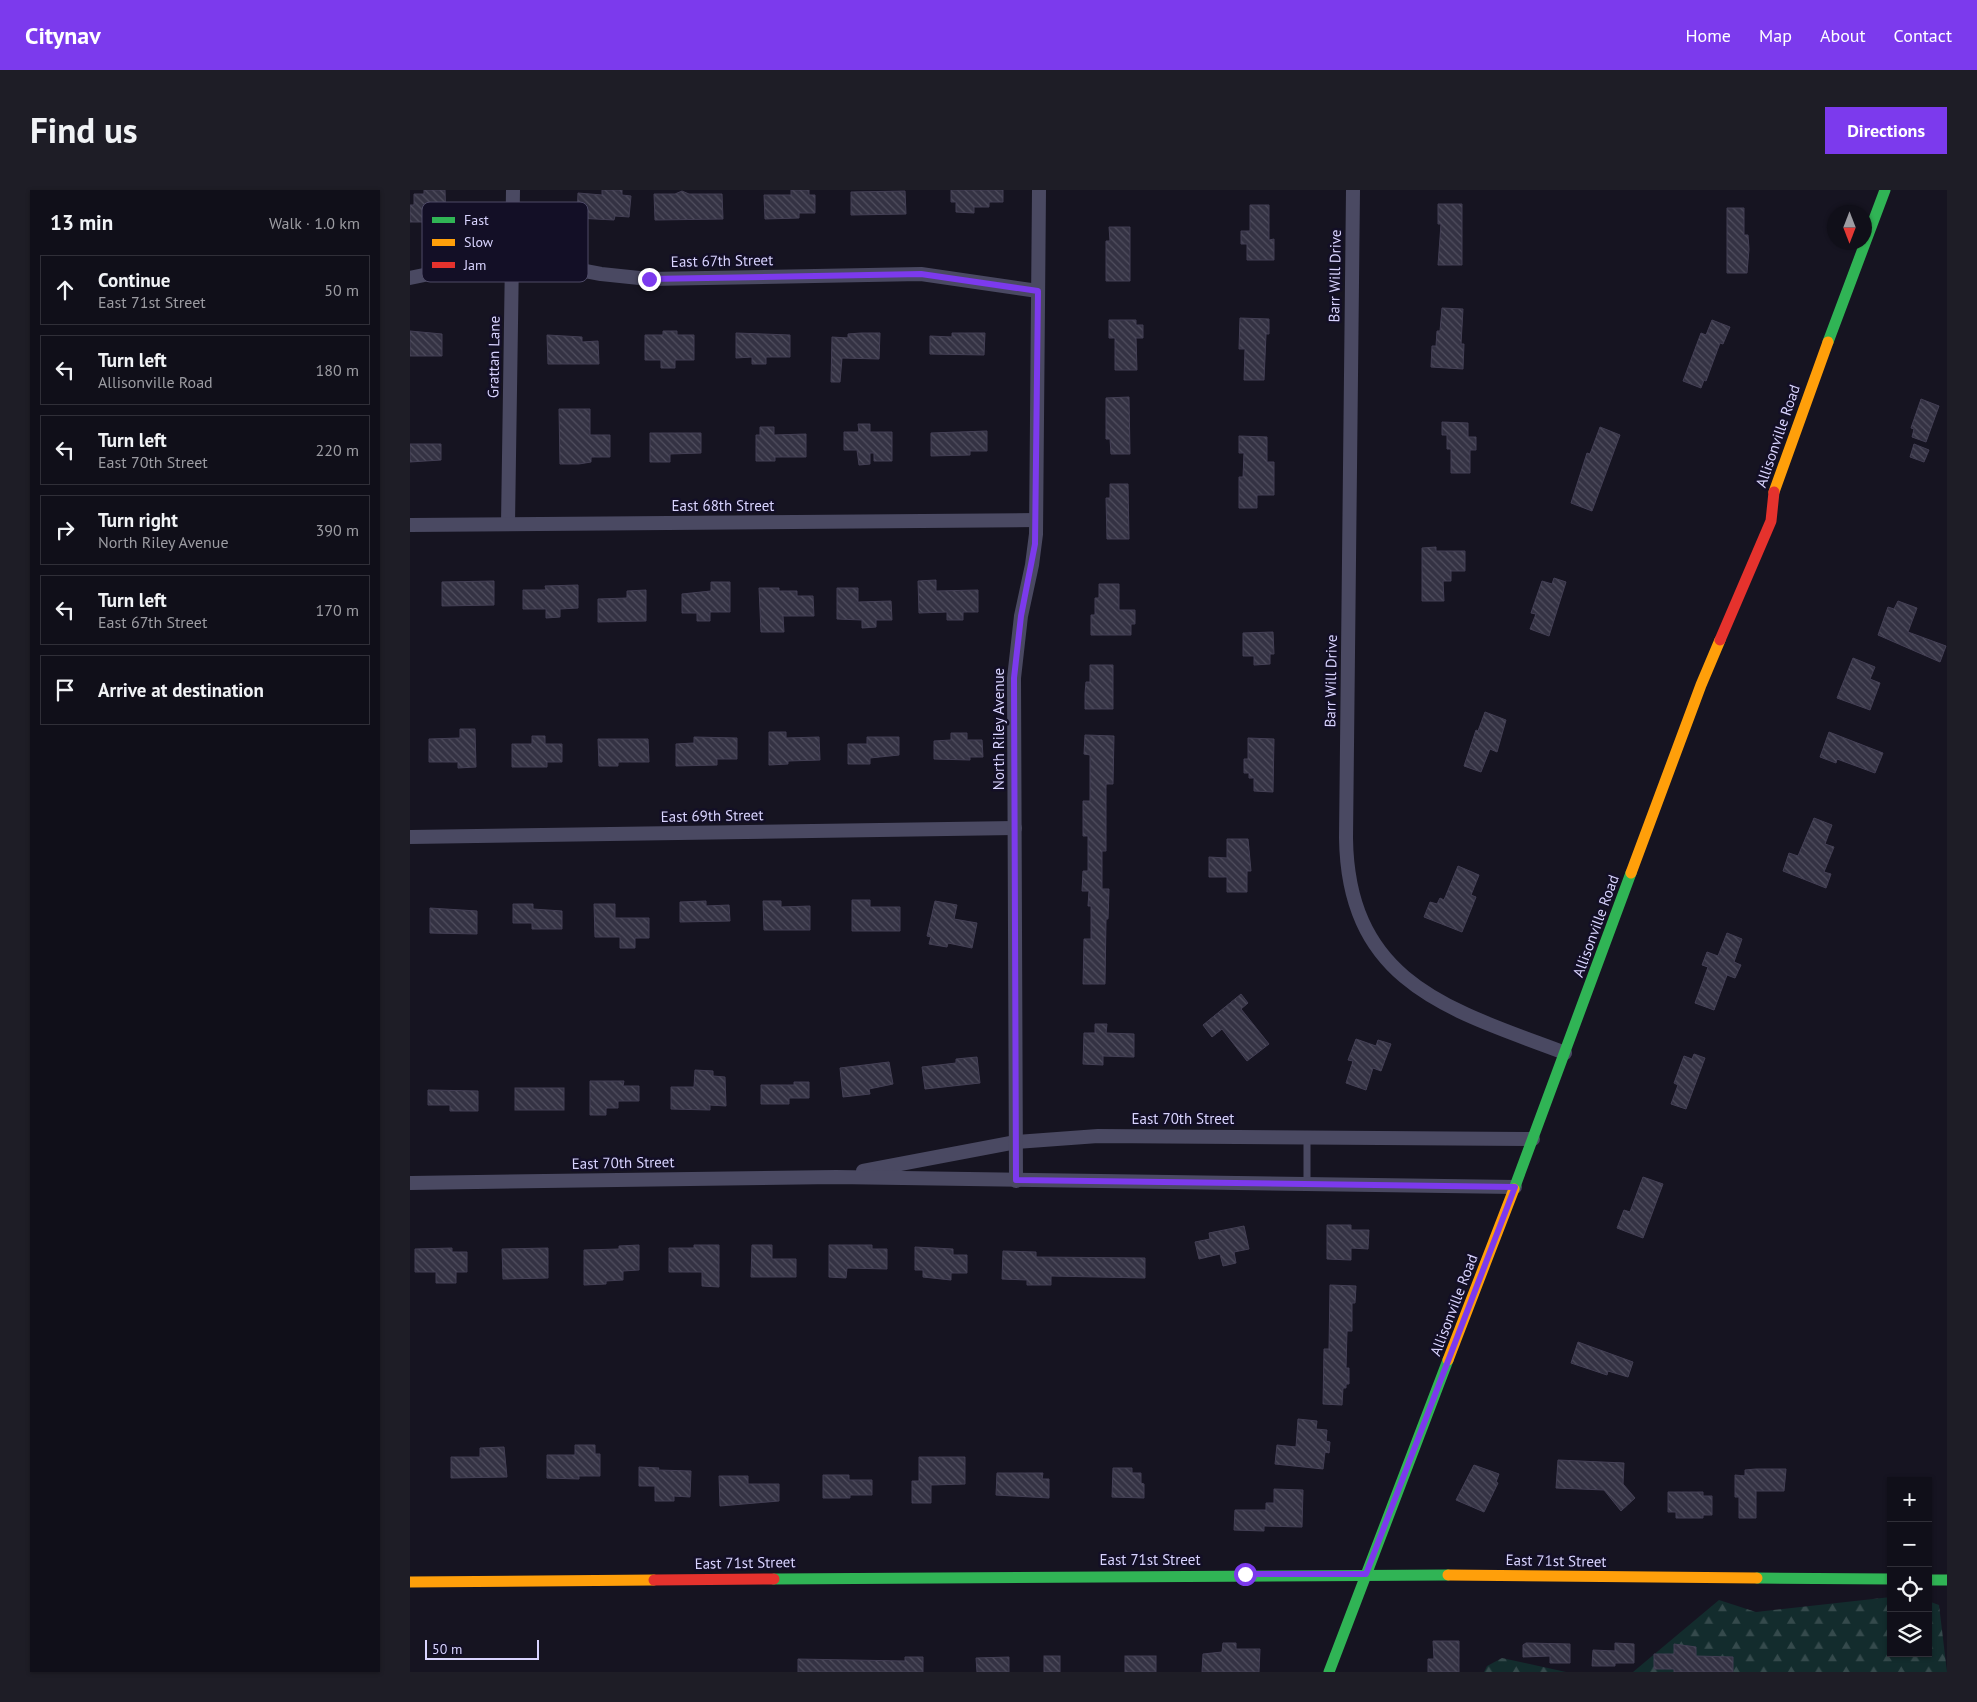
<!DOCTYPE html>
<meta charset="utf-8">
<style>
body{margin:0;font-family:"PT Sans",sans-serif;background:#1e1d26;color:#f1f3f6}
.controls{position:absolute;right:15px;bottom:15px;display:grid;overflow:hidden;border-radius:0px;box-shadow:0 1px 4px #0004}
.controls button{width:45px;height:45px;display:grid;place-items:center;padding:0;border:0;border-bottom:1px solid #302f38;background:#100f19;color:#f1f3f6;font:25px sans-serif}
.compass{position:absolute;left:1417px;top:15px;width:45px;height:45px;border-radius:50%;background:#100f19;box-shadow:0 1px 4px #0004;rotate:180deg}
.scale{position:absolute;left:15px;bottom:12px;width:114px;box-sizing:border-box;padding-left:5px;border:2px solid #d9d4ff;border-top:0;font-size:14px;line-height:18px;white-space:nowrap;color:#d9d4ff;-webkit-text-stroke:4px #130f26;paint-order:stroke}
.stop{position:absolute;width:15px;height:15px;margin:-11px;border:4px solid #7c3aed;border-radius:50%;background:#fff}
.stop.end{background:#7c3aed;border-color:#fff;box-shadow:0 1px 5px #0008}
.list{margin:0;padding:0;list-style:none}
h2{display:flex;justify-content:space-between;align-items:center;height:65px;margin:0;padding:0 20px;font-size:21px}
h2 small{font-size:16px;font-weight:400;color:#9c9ca2}
.list li{display:grid;grid-template-columns:32px 1fr auto;gap:15px;align-items:center;box-sizing:border-box;height:70px;margin:0 10px 10px;padding:0 10px;border:1px solid #302f38;border-radius:0px}
.list b{display:block;font-size:19px;white-space:nowrap}
.list p{margin:0;font-size:16px;white-space:nowrap;color:#9c9ca2}
.list em{font-size:16px;font-style:normal;color:#9c9ca2}
.icon{flex:none;width:28px;height:28px;fill:none;stroke:currentColor;stroke-width:2;stroke-linecap:round;stroke-linejoin:round}
.map{position:relative;flex:none;width:1537px;height:1482px;overflow:hidden;border-radius:0px}
header{display:flex;align-items:center;gap:30px;box-sizing:border-box;height:70px;padding:0 25px;background:#7c3aed;color:#fff}
header strong{font-size:24px}
nav{display:flex;gap:28px;margin-inline-start:auto;font-size:18px}
.intro{display:flex;align-items:center;justify-content:space-between;box-sizing:border-box;height:120px;padding:0 30px}
h1{margin:0;font-size:35px}
.button{padding:12px 22px;border-radius:0px;background:#7c3aed;color:#fff;font-size:18px;font-weight:700}
main{display:flex;gap:30px;padding:0 30px}
aside{flex:1;background:#100f19;border-radius:0px;box-shadow:0 1px 4px #0004}
.map>svg:first-child{display:block}
</style>
<header>
<strong>Citynav</strong>
<nav><a>Home</a><a>Map</a><a>About</a><a>Contact</a></nav>
</header>
<div class="intro"><h1>Find us</h1><a class="button">Directions</a></div>
<main>
<aside>
<h2>13 min<small>Walk · 1.0 km</small></h2>
<ul class="list">
<li><svg class="icon" aria-label="ahead" viewBox="0 0 24 24"><path d="M12 20V5M6 11l6-6 6 6"/></svg><div><b>Continue</b><p>East 71st Street</p></div><em>50 m</em></li>
<li><svg class="icon" aria-label="left" viewBox="0 0 24 24"><path d="M17 20v-9H6M10 6l-5 5 5 5"/></svg><div><b>Turn left</b><p>Allisonville Road</p></div><em>180 m</em></li>
<li><svg class="icon" aria-label="left" viewBox="0 0 24 24"><path d="M17 20v-9H6M10 6l-5 5 5 5"/></svg><div><b>Turn left</b><p>East 70th Street</p></div><em>220 m</em></li>
<li><svg class="icon" aria-label="right" viewBox="0 0 24 24"><path d="M7 20v-9h11M14 6l5 5-5 5"/></svg><div><b>Turn right</b><p>North Riley Avenue</p></div><em>390 m</em></li>
<li><svg class="icon" aria-label="left" viewBox="0 0 24 24"><path d="M17 20v-9H6M10 6l-5 5 5 5"/></svg><div><b>Turn left</b><p>East 67th Street</p></div><em>170 m</em></li>
<li><svg class="icon" aria-label="arrive" viewBox="0 0 24 24"><path d="M6 21V4h12l-3 4 3 4H6"/></svg><div><b>Arrive at destination</b></div></li>
</ul>
</aside>
<div class="map">
<svg width="1537" height="1482" viewBox="0 0 1537 1482">
<defs>
<pattern id="forest-firs" width="22" height="20" patternUnits="userSpaceOnUse" patternTransform="scale(1.25)"><rect width="22" height="20" fill="#132c2d"/><path d="M5 1l3.5 6h-7zM16 11l3.5 6h-7z" fill="#354a4c"/></pattern>
<pattern id="building-back-hatch" width="6" height="6" patternUnits="userSpaceOnUse" patternTransform="scale(1.25)"><rect width="6" height="6" fill="#343243"/><path d="M-1 5l2 2M0 0l6 6M5-1l2 2" fill="none" stroke="#514f5f"/></pattern>
</defs>
<rect width="100%" height="100%" fill="#161421"/>
<g fill="url(#forest-firs)">
<polygon points="1481,1407 1481,1463 1518,1463 1518,1411 1529,1415 1537,1482 1223,1482 1309,1410 1346,1422"/>
<polygon points="1092,1468 1156,1482 1074,1482 1077,1476"/>
</g>
<g fill="url(#building-back-hatch)" stroke="#433f54">
<polygon points="14,0 35,0 36,32 0,32 0,15 4,15 4,4 14,4"/>
<polygon points="192,0 212,0 212,5 221,6 219,27 205,26 204,30 167,28 168,3 192,5"/>
<polygon points="381,0 399,0 399,5 405,5 405,23 389,23 389,28 355,29 354,5 381,5"/>
<polygon points="541,0 593,0 593,12 579,12 579,17 564,17 564,23 546,22 546,12 541,12"/>
<polygon points="272,1 279,4 312,4 313,29 245,30 244,4 265,4"/>
<polygon points="495,1 496,24 441,25 441,2"/>
<polygon points="1028,14 1052,14 1052,75 1028,75 1031,34 1028,34"/>
<polygon points="840,15 859,15 859,50 864,49 864,70 837,70 837,54 831,54 831,41 840,41"/>
<polygon points="1317,18 1334,18 1334,45 1338,45 1339,59 1337,83 1317,83"/>
<polygon points="699,37 720,37 720,91 696,91 696,51 700,51"/>
<polygon points="1032,118 1053,119 1051,154 1054,154 1053,179 1021,177 1022,156 1026,156 1027,141 1030,141"/>
<polygon points="830,128 859,129 859,144 856,144 854,190 834,190 835,159 829,159"/>
<polygon points="699,130 726,130 726,135 733,135 733,148 726,148 727,180 705,180 705,148 699,148"/>
<polygon points="1302,130 1320,137 1313,154 1310,153 1296,191 1294,190 1291,198 1273,191 1291,143 1296,145"/>
<polygon points="0,141 32,144 32,166 0,166"/>
<polygon points="253,141 267,141 267,145 284,145 284,170 265,170 265,178 251,178 251,170 235,170 235,145 253,145"/>
<polygon points="326,143 380,145 380,167 356,167 356,174 342,174 342,167 326,168"/>
<polygon points="470,143 469,169 432,168 430,192 421,192 422,147 438,148 438,144 451,143"/>
<polygon points="542,143 575,143 574,165 520,164 520,146 542,147"/>
<polygon points="137,145 172,147 172,152 188,151 189,174 138,174"/>
<polygon points="719,207 720,264 701,264 700,249 696,249 696,208"/>
<polygon points="1511,209 1529,216 1516,252 1502,247 1504,239 1501,238"/>
<polygon points="149,219 180,219 180,245 200,245 200,267 181,267 181,272 169,274 150,274"/>
<polygon points="1032,232 1058,233 1058,247 1066,247 1066,260 1060,260 1060,283 1041,283 1041,259 1037,259 1037,245 1032,245"/>
<polygon points="448,234 460,234 460,242 482,242 482,271 464,271 464,263 460,263 460,274 449,275 447,260 434,260 434,242 449,242"/>
<polygon points="350,237 364,237 364,245 396,244 396,267 365,267 365,271 346,271 346,245 350,245"/>
<polygon points="1190,237 1210,245 1182,321 1161,313 1177,263 1180,264"/>
<polygon points="577,241 577,261 560,261 560,265 521,266 521,243"/>
<polygon points="240,243 291,243 291,263 260,264 260,272 240,272"/>
<polygon points="829,246 857,247 857,272 864,272 864,305 847,305 847,318 829,318 829,287 833,287 834,263 829,263"/>
<polygon points="0,254 31,254 31,270 0,272"/>
<polygon points="1504,254 1519,260 1514,272 1500,267"/>
<polygon points="700,294 718,294 719,349 697,349 696,308 700,308"/>
<polygon points="1026,357 1026,361 1055,361 1055,381 1041,381 1041,391 1033,391 1034,411 1012,411 1012,358"/>
<polygon points="1144,388 1156,392 1139,446 1120,439 1126,424 1121,423 1132,391 1142,394"/>
<polygon points="526,390 526,401 568,400 568,422 553,422 553,430 537,430 537,422 509,423 508,391"/>
<polygon points="84,391 84,415 32,416 32,392"/>
<polygon points="301,392 320,392 320,422 300,422 300,431 287,431 287,423 272,423 272,404 301,401"/>
<polygon points="689,394 709,394 709,420 725,420 725,434 721,434 721,445 681,445 681,425 685,425 685,408 689,408"/>
<polygon points="168,395 168,418 150,419 150,427 136,428 136,419 113,419 113,400 136,400 135,396"/>
<polygon points="349,398 369,398 369,401 387,401 387,406 403,406 404,426 373,426 374,442 351,442"/>
<polygon points="427,398 448,398 448,412 481,411 482,430 466,430 466,437 452,438 452,430 427,429"/>
<polygon points="236,400 236,431 188,432 188,409 217,408 217,401"/>
<polygon points="1488,411 1507,418 1498,442 1536,456 1530,472 1468,445 1478,417 1484,419"/>
<polygon points="863,442 864,464 860,464 860,474 844,475 844,466 833,466 833,443"/>
<polygon points="1443,468 1465,477 1460,489 1470,493 1460,520 1427,508"/>
<polygon points="680,475 703,475 703,519 675,519 675,503 676,492 680,492"/>
<polygon points="1075,522 1096,530 1087,562 1080,559 1071,582 1054,576 1066,540 1068,541"/>
<polygon points="50,539 65,539 66,577 48,578 48,572 19,572 19,549 50,548"/>
<polygon points="359,542 376,542 376,548 409,547 410,570 378,571 378,574 359,575"/>
<polygon points="1419,542 1473,563 1465,583 1427,569 1426,573 1410,567"/>
<polygon points="541,543 557,543 557,550 572,550 573,567 560,567 560,570 524,569 524,551 541,550"/>
<polygon points="675,545 704,546 703,594 696,594 696,661 692,661 692,699 699,699 698,729 696,729 695,794 673,794 674,749 681,749 681,716 678,716 679,701 672,701 673,681 678,681 678,646 673,646 673,611 680,611 680,565 674,564"/>
<polygon points="122,546 135,546 135,554 152,554 152,572 137,572 137,577 102,577 102,554 122,554"/>
<polygon points="284,547 327,548 327,569 307,569 307,575 266,576 266,554 284,553"/>
<polygon points="457,547 489,547 489,565 460,568 460,574 438,574 438,554 457,554"/>
<polygon points="838,548 864,549 863,602 844,601 844,588 839,588 839,583 834,583 834,569 838,569"/>
<polygon points="188,549 238,549 239,572 208,572 208,576 189,576"/>
<polygon points="1404,628 1422,635 1415,654 1424,657 1414,682 1421,684 1416,698 1373,681 1379,663 1388,666"/>
<polygon points="817,649 838,649 841,681 837,681 837,702 817,702 817,687 799,687 799,667 817,668"/>
<polygon points="1048,676 1069,685 1061,705 1066,707 1052,742 1014,727 1020,712 1027,714 1030,708 1034,710"/>
<polygon points="442,710 460,710 460,717 490,717 490,741 442,741"/>
<polygon points="296,711 296,716 319,715 320,731 270,732 270,712"/>
<polygon points="353,711 371,711 371,717 400,716 400,740 354,740"/>
<polygon points="525,711 547,715 544,729 567,733 562,758 538,753 537,757 519,754 521,747 517,746"/>
<polygon points="103,714 123,714 123,719 152,721 152,739 122,739 122,733 103,733"/>
<polygon points="184,714 205,714 205,728 239,728 239,748 225,748 225,758 210,758 210,747 185,747"/>
<polygon points="20,718 67,721 67,744 20,743"/>
<polygon points="1317,743 1332,749 1324,772 1331,775 1325,788 1317,785 1304,820 1285,813 1298,777 1292,775 1297,762 1308,766"/>
<polygon points="831,804 838,813 831,819 859,854 837,871 812,839 802,847 793,835"/>
<polygon points="685,834 697,834 696,843 724,844 724,867 693,866 693,875 673,874 674,843 685,843"/>
<polygon points="946,849 966,856 968,850 981,854 971,881 963,878 956,900 936,893 943,871 938,870"/>
<polygon points="1284,864 1295,868 1276,919 1261,914 1268,895 1264,893 1274,866 1282,869"/>
<polygon points="567,867 570,893 515,899 512,877 546,873 546,869"/>
<polygon points="479,872 483,894 459,899 460,904 433,907 430,878"/>
<polygon points="285,880 303,881 303,886 315,887 316,916 300,915 300,920 261,919 261,897 284,897"/>
<polygon points="180,891 214,891 213,896 229,896 229,911 208,911 208,918 196,918 196,925 180,925"/>
<polygon points="384,892 399,892 399,908 379,908 379,914 351,914 351,895 384,895"/>
<rect x="105" y="898" width="49" height="22"/>
<polygon points="18,900 68,901 68,921 40,921 40,915 18,915"/>
<polygon points="1233,987 1253,994 1233,1048 1207,1038 1214,1020 1220,1022"/>
<polygon points="917,1035 941,1035 941,1040 959,1040 958,1059 941,1058 941,1070 917,1069"/>
<polygon points="834,1036 839,1059 824,1062 826,1073 813,1076 810,1064 789,1069 785,1052 800,1049 799,1043"/>
<polygon points="229,1055 229,1080 213,1081 213,1090 196,1091 196,1094 174,1095 174,1060 209,1059 209,1056"/>
<polygon points="284,1055 309,1055 309,1097 292,1096 292,1082 259,1082 259,1058 284,1058"/>
<polygon points="342,1055 362,1055 362,1069 386,1069 386,1087 341,1087"/>
<polygon points="419,1055 462,1055 462,1059 477,1059 477,1079 437,1078 436,1088 419,1087"/>
<polygon points="505,1057 543,1059 543,1065 557,1065 557,1083 541,1083 541,1090 513,1087 513,1080 505,1080"/>
<polygon points="42,1058 42,1062 57,1062 57,1082 46,1082 46,1093 26,1093 26,1082 5,1082 5,1059"/>
<polygon points="138,1058 138,1088 93,1089 92,1059"/>
<polygon points="593,1061 626,1062 626,1067 735,1068 735,1088 641,1086 641,1095 617,1095 617,1090 592,1089"/>
<polygon points="920,1095 946,1096 945,1113 942,1113 942,1141 937,1141 936,1178 939,1178 939,1194 936,1194 936,1198 933,1198 932,1215 913,1214 914,1159 919,1159"/>
<polygon points="1168,1152 1223,1172 1218,1187 1198,1181 1197,1185 1161,1173"/>
<polygon points="888,1229 907,1231 906,1239 917,1240 916,1251 920,1252 919,1263 915,1262 913,1279 865,1274 867,1255 886,1257"/>
<polygon points="165,1255 185,1255 185,1264 190,1264 190,1286 169,1286 169,1289 137,1288 137,1265 165,1265"/>
<polygon points="94,1257 97,1287 41,1288 41,1267 70,1267 70,1258"/>
<polygon points="509,1267 555,1267 555,1294 521,1295 521,1313 502,1313 502,1291 509,1291"/>
<polygon points="1148,1270 1214,1273 1213,1294 1225,1308 1211,1321 1194,1300 1146,1298"/>
<polygon points="1064,1275 1089,1284 1086,1292 1088,1293 1074,1322 1046,1310"/>
<polygon points="229,1277 249,1278 248,1280 281,1281 280,1307 264,1306 264,1311 245,1311 245,1296 229,1296"/>
<polygon points="703,1278 722,1278 722,1283 731,1283 731,1293 734,1294 734,1308 702,1307"/>
<polygon points="1346,1279 1376,1279 1374,1301 1346,1301 1346,1328 1329,1328 1329,1307 1325,1307 1325,1285 1335,1286 1335,1280"/>
<polygon points="587,1283 633,1283 632,1289 639,1289 639,1308 586,1305"/>
<polygon points="413,1285 439,1285 439,1290 462,1290 462,1305 440,1305 440,1308 413,1308"/>
<polygon points="309,1286 338,1286 338,1294 369,1294 369,1311 310,1316"/>
<polygon points="864,1299 893,1300 892,1337 854,1336 854,1341 824,1340 825,1320 856,1320 856,1313 864,1313"/>
<polygon points="1258,1302 1293,1302 1293,1306 1302,1306 1302,1325 1293,1325 1293,1328 1266,1328 1266,1322 1258,1322"/>
<polygon points="1023,1451 1049,1451 1049,1482 1018,1482 1018,1469 1024,1469"/>
<polygon points="813,1453 826,1453 826,1459 850,1459 849,1482 792,1482 793,1464 812,1462"/>
<polygon points="1116,1453 1160,1454 1160,1473 1140,1473 1140,1466 1113,1467 1113,1455"/>
<polygon points="1205,1453 1224,1454 1224,1473 1205,1473 1205,1476 1182,1476 1183,1460 1205,1461"/>
<polygon points="1264,1454 1286,1457 1286,1466 1323,1467 1323,1482 1264,1482 1264,1479 1244,1479 1244,1464 1264,1464"/>
<rect x="634" y="1466" width="16" height="16"/>
<rect x="715" y="1466" width="31" height="16"/>
<polygon points="495,1467 513,1467 513,1482 388,1482 388,1469 495,1471"/>
<polygon points="599,1467 599,1482 567,1482 566,1468"/>
</g>
<g fill="none" stroke-linecap="round" stroke-linejoin="round">
<polyline stroke="#4a4962" stroke-width="7" points="897,995 897,947"/>
<g stroke="#4a4962" stroke-width="14">
<path d="M 943,0 L 936,648 C 938,794 1041,820 1155,863"/>
<polyline points="0,88 102,67 191,84 239,89 511,84 628,101"/>
<polyline points="98,334 103,0"/>
<polyline points="0,335 626,330"/>
<polyline points="0,647 605,638"/>
<polyline points="453,981 606,952 688,946 1123,949"/>
<polyline points="606,991 604,488 611,426 622,375 626,344 629,0"/>
<polyline points="0,993 426,987 1105,997"/>
</g>
<g stroke="#30b455" stroke-width="11">
<polyline points="1418,152 1475,0"/>
<polyline points="1104,999 1221,683"/>
<polyline points="1347,1388 1481,1389"/>
<polyline points="364,1389 1038,1385"/>
<polyline points="1518,1390 1537,1390"/>
<polyline points="919,1482 1038,1170"/>
</g>
<g stroke="#ff9f0a" stroke-width="11">
<polyline points="1364,302 1418,152"/>
<polyline points="1221,683 1291,495 1310,450"/>
<polyline points="1038,1170 1104,999"/>
<polyline points="1038,1385 1347,1388"/>
<polyline points="0,1392 244,1390"/>
</g>
<g stroke="#e5322d" stroke-width="11">
<polyline points="1310,450 1361,331 1364,302"/>
<polyline points="244,1390 364,1389"/>
</g>
</g>
<g fill="none" stroke-linecap="round" stroke-linejoin="round">
<polyline stroke="#7c3aed" stroke-width="6" points="239,89 511,84 628,101 625,354 611,426 604,488 606,990 1105,997 956,1384 835,1384"/>
</g>
<g text-anchor="middle" stroke-width="5" stroke-linejoin="round" paint-order="stroke">
<g font-size="15" fill="#d9d4ff" stroke="#130f26">
<text transform="translate(312 71) rotate(-1)" y="5">East 67th Street</text>
<text transform="translate(925 86) rotate(-89)" y="5">Barr Will Drive</text>
<text transform="translate(84 167) rotate(-89)" y="5">Grattan Lane</text>
<text transform="translate(1368 246) rotate(-71)" y="5">Allisonville Road</text>
<text x="313" y="321">East 68th Street</text>
<text transform="translate(921 491) rotate(-89)" y="5">Barr Will Drive</text>
<text transform="translate(589 539) rotate(-90)" y="5">North Riley Avenue</text>
<text transform="translate(302 626) rotate(-1)" y="5">East 69th Street</text>
<text transform="translate(1186 736) rotate(-70)" y="5">Allisonville Road</text>
<text x="773" y="934">East 70th Street</text>
<text transform="translate(213 973) rotate(-1)" y="5">East 70th Street</text>
<text transform="translate(1044 1115) rotate(-69)" y="5">Allisonville Road</text>
<text x="740" y="1375">East 71st Street</text>
<text transform="translate(1146 1371) rotate(1)" y="5">East 71st Street</text>
<text transform="translate(335 1373) rotate(-1)" y="5">East 71st Street</text>
</g>
</g>
<rect x="12" y="12" width="166" height="80" rx="8" fill="#130f26" stroke="#4e4a67" stroke-width="1"/>
<rect x="22" y="27" width="23" height="6" fill="#30b455"/>
<rect x="22" y="49" width="23" height="7" fill="#ff9f0a"/>
<rect x="22" y="72" width="23" height="6" fill="#e5322d"/>
<g font-size="14" fill="#d9d4ff">
<text x="54" y="35">Fast</text>
<text x="54" y="57">Slow</text>
<text x="54" y="80">Jam</text>
</g>
</svg>
<div class="controls">
<button>+</button>
<button>−</button>
<button><svg class="icon" aria-label="locate" viewBox="0 0 24 24"><circle cx="12" cy="12" r="6"/><path d="M12 2v4M12 18v4M2 12h4M18 12h4"/></svg></button>
<button><svg class="icon" aria-label="layers" viewBox="0 0 24 24"><path d="M12 4l9 5-9 5-9-5zM3 14l9 5 9-5"/></svg></button>
</div>
<svg class="compass" viewBox="-18 -18 36 36"><path d="M0-13l5 13h-10z" fill="#e53935"/><path d="M0 13l5-13h-10z" fill="#9c9ca2"/></svg>
<div class="scale">50 m</div>
<div class="stop" style="left:835px;top:1384px"></div>
<div class="stop end" style="left:239px;top:89px"></div>
</div>
</main>
